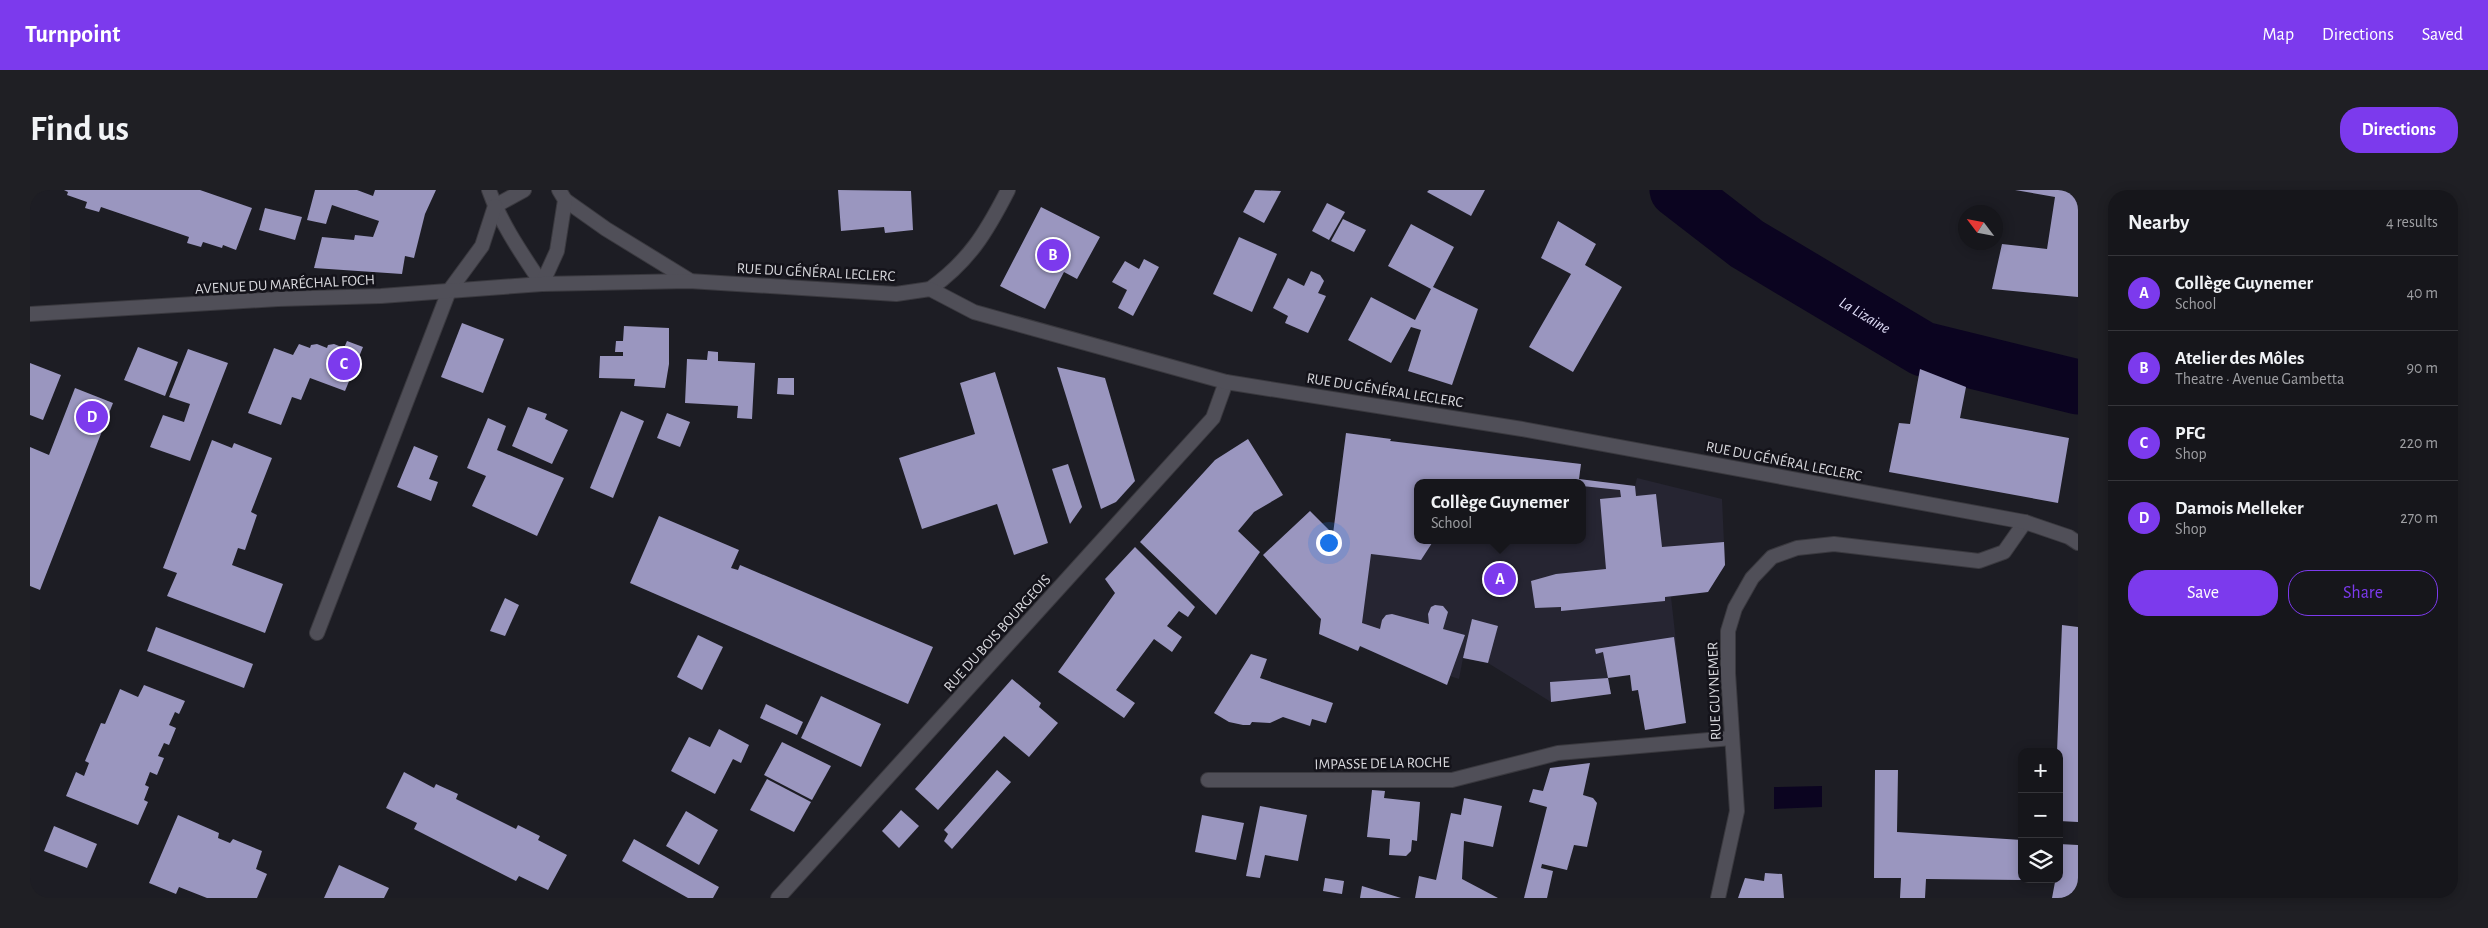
<!DOCTYPE html>
<meta charset="utf-8">
<style>
body{margin:0;font-family:"Alegreya Sans",sans-serif;background:#1f1f24;color:#f1f3f6}
.controls{position:absolute;right:15px;bottom:15px;display:grid;overflow:hidden;border-radius:10px;box-shadow:0 2px 12px #0003}
.controls button{width:45px;height:45px;display:grid;place-items:center;padding:0;border:0;border-bottom:1px solid #35353a;background:#16161b;color:#f1f3f6;font:25px sans-serif}
.compass{position:absolute;left:1928px;top:15px;width:45px;height:45px;border-radius:50%;background:#16161b;box-shadow:0 2px 12px #0003;rotate:302deg}
.you{position:absolute;left:1298px;top:352px;width:18px;height:18px;margin:-12px;border:4px solid #fff;border-radius:50%;background:#1a73e8;box-shadow:0 0 0 8px #1a73e833}
.badge{display:grid;place-items:center;width:32px;height:32px;border-radius:50%;background:#7c3aed;color:#fff;font-size:16px;font-weight:700}
.pin{position:absolute;translate:-50% -50%;border:2px solid #fff;box-shadow:0 1px 5px #0006}
.popup{position:absolute;left:1384px;top:289px;width:172px;height:65px;box-sizing:border-box;display:grid;place-content:center;border-radius:10px;background:#16161b;filter:drop-shadow(0 1px 4px #0005);font-size:16px;white-space:nowrap;color:#9e9fa3}
.popup b{font-size:19px;color:#f1f3f6}
.popup::after{content:'';position:absolute;left:50%;top:100%;margin-left:-10px;border:10px solid transparent;border-top-color:#16161b}
.list{margin:0;padding:0;list-style:none}
h2{display:flex;justify-content:space-between;align-items:center;height:65px;margin:0;padding:0 20px;font-size:21px}
h2 small{font-size:16px;font-weight:400;color:#9e9fa3}
.list li{display:grid;grid-template-columns:32px 1fr auto;gap:15px;align-items:center;box-sizing:border-box;height:75px;padding:0 20px;border-top:1px solid #35353a}
.list b{display:block;font-size:19px;white-space:nowrap}
.list p{margin:0;font-size:16px;white-space:nowrap;color:#9e9fa3}
.list em{font-size:16px;font-style:normal;color:#9e9fa3}
.actions{display:flex;gap:10px;padding:15px 20px}
.actions a{flex:1;padding:11px 0;border:1px solid #7c3aed;border-radius:20px;text-align:center;font-size:18px;color:#7c3aed}
.actions .main{background:#7c3aed;color:#fff}
.icon{flex:none;width:28px;height:28px;fill:none;stroke:currentColor;stroke-width:2;stroke-linecap:round;stroke-linejoin:round}
.map{position:relative;flex:none;width:2048px;height:708px;overflow:hidden;border-radius:20px}
header{display:flex;align-items:center;gap:30px;box-sizing:border-box;height:70px;padding:0 25px;background:#7c3aed;color:#fff}
header strong{font-size:24px}
nav{display:flex;gap:28px;margin-inline-start:auto;font-size:18px}
.intro{display:flex;align-items:center;justify-content:space-between;box-sizing:border-box;height:120px;padding:0 30px}
h1{margin:0;font-size:35px}
.button{padding:12px 22px;border-radius:20px;background:#7c3aed;color:#fff;font-size:18px;font-weight:700}
main{display:flex;gap:30px;padding:0 30px}
aside{flex:1;background:#16161b;border-radius:20px;box-shadow:0 2px 12px #0003}
.map>svg:first-child{display:block}
</style>
<header>
<strong>Turnpoint</strong>
<nav><a>Map</a><a>Directions</a><a>Saved</a></nav>
</header>
<div class="intro"><h1>Find us</h1><a class="button">Directions</a></div>
<main>
<div class="map">
<svg width="2048" height="708" viewBox="0 0 2048 708">
<rect width="100%" height="100%" fill="#1d1d24"/>
<path fill="#262532" fill-rule="evenodd" d="M 1316,243 L 1361,249 L 1361,251 L 1551,274 L 1549,289 L 1605,296 L 1607,288 L 1692,309 L 1695,375 L 1678,402 L 1641,407 L 1649,479 L 1615,540 L 1608,500 L 1600,485 L 1578,488 L 1581,504 L 1521,512 L 1458,473 L 1433,468 L 1429,489 L 1289,444 L 1291,429 L 1233,365 L 1280,321 L 1303,343 ZM 1388,293 L 1552,293 L 1552,350 L 1388,350 Z"/>
<polygon fill="#0b0420" points="1792,596 1792,617 1744,619 1744,597"/>
<g fill="none" stroke-linecap="round" stroke-linejoin="round">
<path stroke="#0b0420" stroke-width="55" id="s1" d="M 1647,0 L 1717,54 L 1893,159 L 2048,197"/>
</g>
<g fill="#9a96bf">
<polygon points="34,0 170,0 222,18 206,60 193,55 192,58 173,52 171,57 157,53 159,47 71,17 69,22 55,18 57,12 37,5 38,2"/>
<polygon points="285,0 327,0 343,6 345,0 406,0 395,24 384,68 375,66 372,84 284,78 292,47 324,50 325,45 343,47 349,31 302,15 296,34 277,30"/>
<polygon points="808,0 881,1 883,40 855,43 854,37 811,41"/>
<polygon points="1225,0 1251,1 1234,33 1213,22"/>
<polygon points="1399,0 1455,0 1441,26 1397,2"/>
<polygon points="1985,0 2048,0 2048,107 1962,99 1972,54 2017,59 2025,7"/>
<polygon points="1297,13 1315,22 1299,50 1282,41"/>
<polygon points="1011,17 1070,47 1047,89 1034,82 1015,119 970,96"/>
<polygon points="235,18 272,27 265,50 229,40"/>
<polygon points="1313,29 1336,40 1324,62 1301,51"/>
<polygon points="1528,31 1566,54 1555,75 1592,97 1543,182 1499,157 1541,84 1511,68"/>
<polygon points="1381,34 1424,57 1403,97 1448,119 1422,195 1378,181 1391,140 1381,137 1361,173 1318,150 1341,107 1385,130 1401,99 1358,76"/>
<polygon points="1209,47 1247,64 1222,122 1183,104"/>
<polygon points="1114,69 1129,77 1103,126 1088,118 1097,100 1082,92 1095,71 1109,79"/>
<polygon points="1281,81 1290,85 1294,91 1288,103 1296,106 1278,143 1255,133 1258,126 1243,118 1258,88 1274,96"/>
<polygon points="432,133 474,149 453,203 411,187"/>
<polygon points="594,136 639,138 639,174 635,198 604,196 605,189 569,188 570,166 593,166 593,162 585,162 586,151 593,151"/>
<polygon points="317,151 333,157 315,201 280,188 271,210 262,207 251,235 218,223 244,158 263,165 269,154 280,158 281,155 287,154 297,158 298,155 304,154 314,158"/>
<polygon points="108,157 148,172 135,206 94,190"/>
<polygon points="158,159 198,173 160,271 120,257 133,225 154,232 160,214 139,207"/>
<polygon points="678,161 688,162 688,171 725,173 722,229 707,228 708,216 655,213 657,169 677,170"/>
<polygon points="0,173 31,185 13,230 0,225"/>
<polygon points="1027,177 1075,188 1105,291 1086,312 1071,319"/>
<polygon points="1890,179 1936,197 1930,228 2039,248 2028,313 1859,282 1869,233 1880,234"/>
<polygon points="965,182 1018,353 984,365 967,314 892,339 869,268 945,244 930,193"/>
<polygon points="748,188 764,188 764,205 747,204"/>
<polygon points="45,198 83,213 10,400 0,396 0,257 19,265"/>
<polygon points="498,217 517,224 515,229 538,240 522,274 482,256"/>
<polygon points="591,221 614,231 583,308 560,298"/>
<polygon points="637,223 660,232 650,257 627,248"/>
<polygon points="458,228 476,236 467,260 534,288 507,346 442,316 456,286 437,278"/>
<polygon points="1316,243 1361,249 1360,251 1551,274 1549,289 1605,296 1606,306 1626,304 1632,357 1694,352 1695,375 1678,402 1635,407 1635,411 1531,421 1531,417 1505,418 1501,391 1526,384 1576,379 1570,309 1591,307 1590,300 1552,296 1552,293 1388,293 1388,350 1404,350 1391,370 1341,364 1332,433 1350,439 1352,430 1356,425 1362,424 1399,434 1398,424 1401,417 1405,415 1413,416 1418,422 1413,439 1435,445 1417,495 1330,456 1328,461 1289,444 1291,429 1233,365 1280,321 1303,344"/>
<polygon points="1218,249 1253,305 1224,322 1208,341 1230,362 1186,425 1110,352 1185,270"/>
<polygon points="182,250 202,258 204,253 242,268 221,322 227,325 215,360 208,358 202,375 253,394 235,443 137,406 147,383 133,378"/>
<polygon points="384,256 408,266 399,289 408,292 401,311 367,297"/>
<polygon points="1038,274 1052,317 1040,334 1022,279"/>
<polygon points="629,326 709,360 701,378 708,380 710,375 903,457 878,514 600,393"/>
<polygon points="1105,357 1165,417 1158,427 1149,421 1137,436 1152,447 1142,462 1124,449 1086,500 1105,513 1094,528 1028,482 1085,403 1075,389"/>
<polygon points="475,408 489,415 475,446 460,441"/>
<polygon points="1442,429 1468,436 1458,473 1433,468"/>
<polygon points="2032,435 2048,437 2048,632 2029,631 2029,562 2027,562"/>
<polygon points="126,437 223,474 214,498 117,461"/>
<polygon points="668,445 693,457 672,500 647,487"/>
<polygon points="1644,447 1656,533 1615,540 1608,500 1602,501 1600,485 1578,488 1581,504 1521,512 1520,492 1578,488 1573,462 1566,464 1565,459"/>
<polygon points="1221,464 1237,469 1230,488 1303,513 1296,533 1282,529 1280,536 1253,527 1240,533 1222,532 1220,535 1213,535 1199,532 1184,523"/>
<polygon points="982,489 1011,513 1009,517 1028,533 999,567 974,546 908,620 885,599"/>
<polygon points="114,495 155,511 149,524 145,522 139,535 146,538 139,555 134,553 128,566 134,568 127,585 120,582 115,595 119,597 114,610 118,612 108,635 36,606 46,582 54,586 59,573 55,571 71,533 75,534 90,499 108,507"/>
<polygon points="791,506 851,534 831,577 771,548"/>
<polygon points="736,514 773,532 767,545 730,528"/>
<polygon points="689,539 719,555 711,573 703,569 685,604 641,581 659,547 680,557"/>
<polygon points="752,552 801,576 782,610 734,585"/>
<polygon points="1560,573 1553,605 1563,608 1567,613 1557,657 1544,655 1537,680 1512,674 1511,678 1523,681 1517,708 1494,708 1517,617 1499,612 1503,599 1513,601 1520,578"/>
<polygon points="967,580 981,592 922,659 914,651 918,644 914,640"/>
<polygon points="1845,580 1868,580 1867,642 1992,650 1992,690 1896,689 1895,708 1870,708 1871,688 1844,688"/>
<polygon points="374,582 404,598 406,594 428,604 426,609 486,639 488,635 510,646 508,650 537,665 518,700 489,686 486,691 384,639 387,633 356,618"/>
<polygon points="737,589 781,612 764,642 720,620"/>
<polygon points="1342,600 1355,601 1354,608 1390,612 1387,651 1382,650 1381,661 1376,666 1359,665 1360,649 1337,647"/>
<polygon points="1434,608 1472,616 1463,657 1434,651 1432,689 1468,708 1385,708 1389,686 1406,690 1421,623 1431,625"/>
<polygon points="1230,616 1277,625 1268,671 1235,665 1230,688 1216,686"/>
<polygon points="871,620 889,636 869,658 852,641"/>
<polygon points="656,621 688,640 669,675 636,656"/>
<polygon points="148,625 189,643 188,648 200,653 203,649 232,661 226,679 237,684 227,708 177,708 149,697 146,704 119,693"/>
<polygon points="1172,625 1214,633 1206,670 1165,662"/>
<polygon points="24,636 67,654 57,678 14,661"/>
<polygon points="604,649 689,697 683,708 658,708 592,671"/>
<polygon points="2029,654 2048,655 2048,708 2022,708 2025,692 2014,690 2029,689"/>
<polygon points="309,675 359,698 354,708 294,708"/>
<polygon points="1735,683 1752,684 1754,708 1708,708 1715,688 1734,691"/>
<polygon points="1295,688 1314,691 1312,704 1293,701"/>
<polygon points="1332,696 1371,708 1330,708"/>
</g>
<g fill="none" stroke-linecap="round" stroke-linejoin="round">
<g stroke="#3a393f" stroke-width="16">
<g id="service">
<polyline points="465,16 494,0"/>
<polyline points="287,443 419,101"/>
</g>
</g>
<g stroke="#3a393f" stroke-width="16">
<g id="minor">
<polyline points="1178,590 1422,590 1528,563 1702,548"/>
<polyline points="748,708 1183,228 1196,192"/>
<polyline points="1688,708 1707,621 1698,483 1698,441 1705,418 1722,388 1742,367 1767,358 1804,354 1949,371 1974,362 1995,332"/>
</g>
</g>
<g stroke="#3a393f" stroke-width="16">
<g id="tertiary">
<path d="M 459,0 C 471,34 492,64 512,94"/>
<polyline points="535,10 576,39 659,90"/>
<polyline points="512,94 527,61 535,10 529,0"/>
<path d="M 900,99 C 939,71 956,43 978,0"/>
<polyline points="419,101 452,56 465,16"/>
<polyline points="0,124 248,109 351,106 512,94 659,91 866,104 900,99 944,122 1196,192 1492,239 1995,332 2039,347 2048,353"/>
</g>
</g>
<use href="#service" stroke="#504f58" stroke-width="14"/>
<use href="#minor" stroke="#504f58" stroke-width="14"/>
<use href="#tertiary" stroke="#504f58" stroke-width="14"/>
</g>
<g text-anchor="middle" stroke-width="5" stroke-linejoin="round" paint-order="stroke">
<g font-size="15" fill="#d7d7dc" stroke="#14131a">
<text transform="translate(786 82) rotate(3)" y="5">RUE DU GÉNÉRAL LECLERC</text>
<text transform="translate(255 94) rotate(-3)" y="5">AVENUE DU MARÉCHAL FOCH</text>
<text transform="translate(1355 200) rotate(9)" y="5">RUE DU GÉNÉRAL LECLERC</text>
<text transform="translate(1754 271) rotate(11)" y="5">RUE DU GÉNÉRAL LECLERC</text>
<text transform="translate(967 443) rotate(-48)" y="5">RUE DU BOIS BOURGEOIS</text>
<text transform="translate(1684 501) rotate(-92)" y="5">RUE GUYNEMER</text>
<text transform="translate(1352 573) rotate(-1)" y="5">IMPASSE DE LA ROCHE</text>
</g>
<g font-size="16" font-style="italic" fill="#e1dff9" stroke="#14131a">
<text dy="6" stroke="none"><textPath href="#s1" startOffset="226">La Lizaine</textPath></text>
</g>
</g>
</svg>
<div class="controls">
<button>+</button>
<button>−</button>
<button><svg class="icon" aria-label="layers" viewBox="0 0 24 24"><path d="M12 4l9 5-9 5-9-5zM3 14l9 5 9-5"/></svg></button>
</div>
<svg class="compass" viewBox="-18 -18 36 36"><path d="M0-13l5 13h-10z" fill="#e53935"/><path d="M0 13l5-13h-10z" fill="#9e9fa3"/></svg>
<div class="you"></div>
<div class="pin badge" style="left:1470px;top:389px">A</div>
<div class="popup"><b>Collège Guynemer</b>School</div>
<div class="pin badge" style="left:1023px;top:65px">B</div>
<div class="pin badge" style="left:314px;top:174px">C</div>
<div class="pin badge" style="left:62px;top:227px">D</div>
</div>
<aside>
<h2>Nearby<small>4 results</small></h2>
<ul class="list">
<li><span class="badge">A</span><div><b>Collège Guynemer</b><p>School</p></div><em>40 m</em></li>
<li><span class="badge">B</span><div><b>Atelier des Môles</b><p>Theatre · Avenue Gambetta</p></div><em>90 m</em></li>
<li><span class="badge">C</span><div><b>PFG</b><p>Shop</p></div><em>220 m</em></li>
<li><span class="badge">D</span><div><b>Damois Melleker</b><p>Shop</p></div><em>270 m</em></li>
</ul>
<div class="actions"><a class="main">Save</a><a>Share</a></div>
</aside>
</main>
